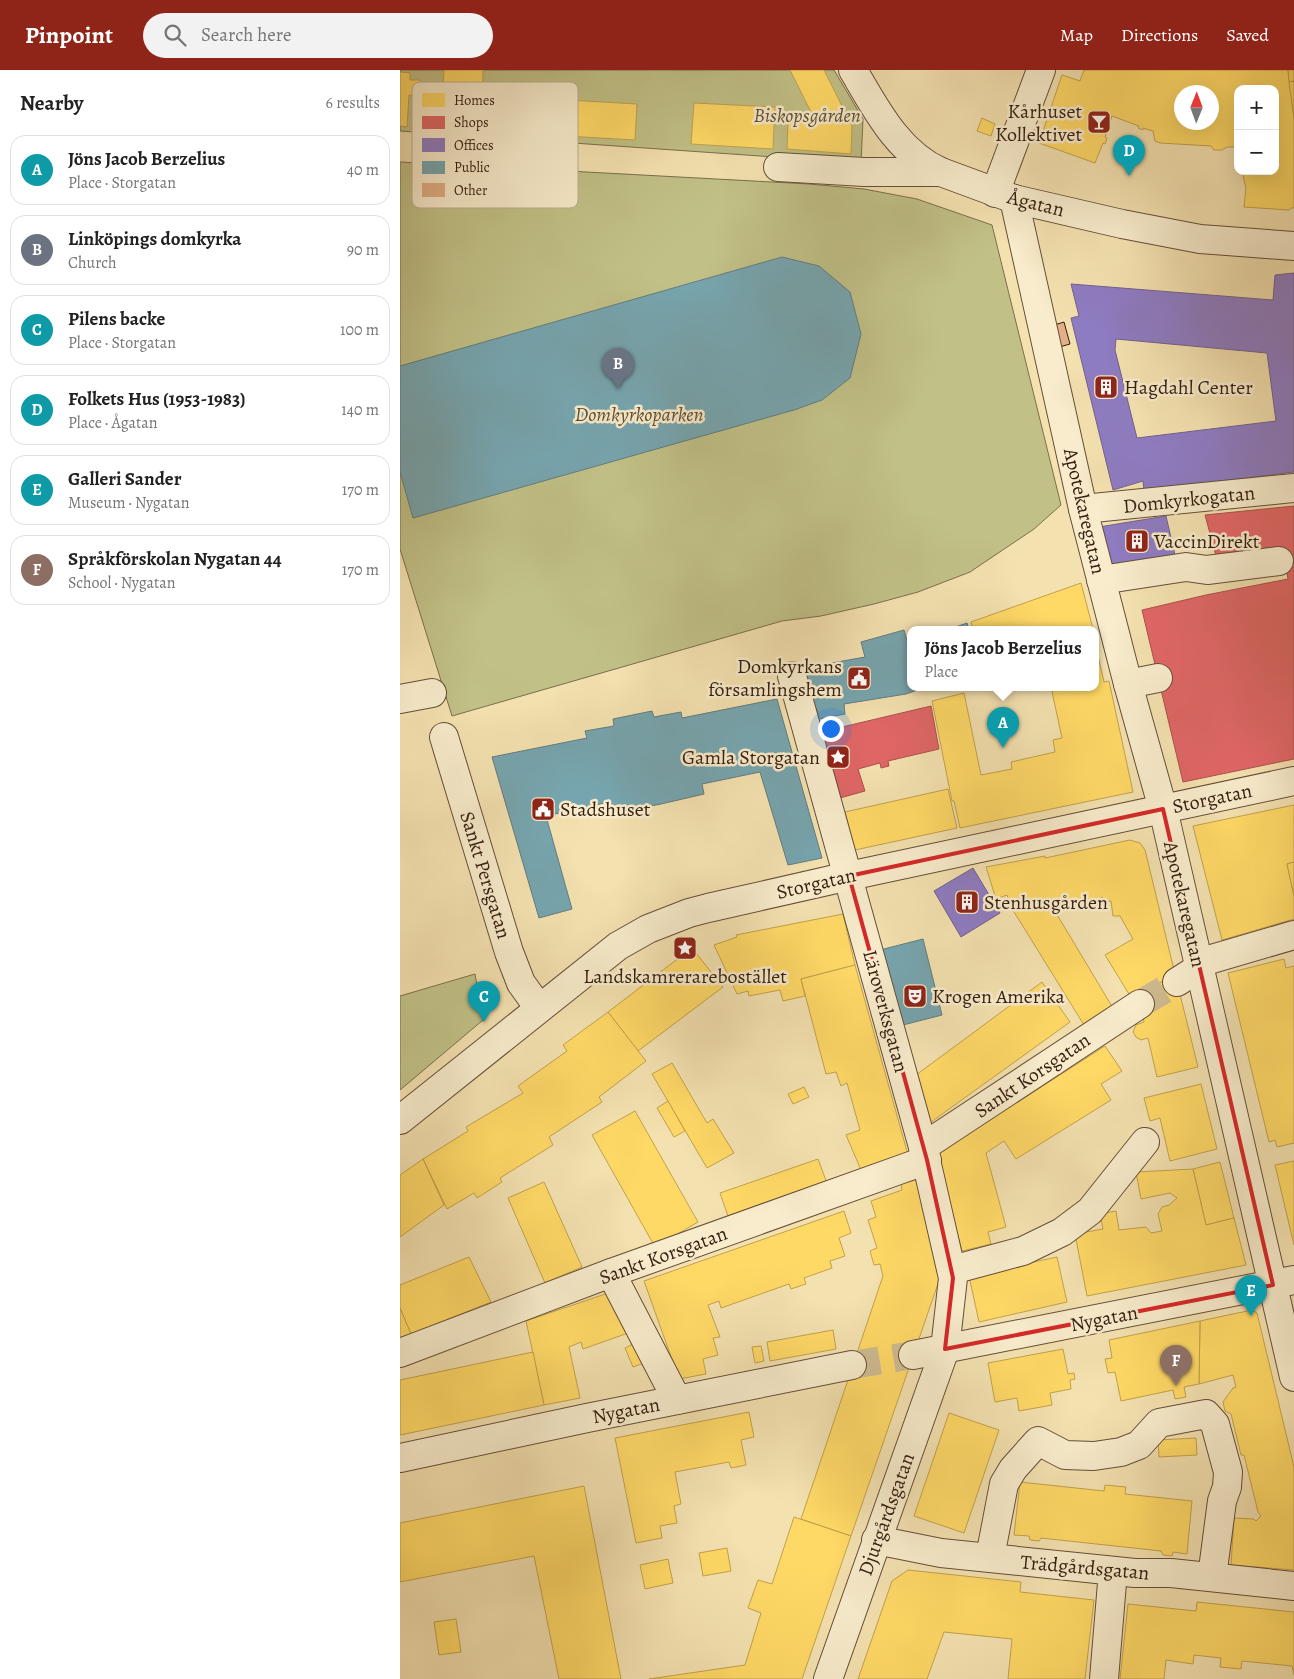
<!DOCTYPE html>
<meta charset="utf-8">
<style>
body{margin:0;font-family:Alegreya,serif;background:#f2f2f2;color:#222}
.controls{position:absolute;right:15px;top:15px;display:grid;overflow:hidden;border-radius:10px;box-shadow:0 5px 20px #0002}
.controls button{width:45px;height:45px;display:grid;place-items:center;padding:0;border:0;border-bottom:1px solid #e0e0e0;background:#fff;color:#222;font:25px sans-serif}
.compass{position:absolute;left:774px;top:15px;width:45px;height:45px;border-radius:50%;background:#fff;box-shadow:0 5px 20px #0002;rotate:1deg}
.you{position:absolute;left:430px;top:658px;width:18px;height:18px;margin:-12px;border:4px solid #fff;border-radius:50%;background:#1a73e8;box-shadow:0 0 0 8px #1a73e833}
.badge{display:grid;place-items:center;width:32px;height:32px;border-radius:50%;background:#8f2418;color:#fff;font-size:16px;font-weight:700}
.pin{position:absolute;translate:-50% -41px;filter:drop-shadow(0 1px 2px #0008)}
.pin::after{content:'';position:absolute;top:26px;width:18px;height:15px;background:inherit;clip-path:polygon(0 0,100% 0,50% 100%)}
.popup{position:absolute;left:507px;top:556px;width:192px;height:65px;box-sizing:border-box;display:grid;place-content:center;border-radius:10px;background:#fff;filter:drop-shadow(0 1px 4px #0005);font-size:16px;white-space:nowrap;color:#767676}
.popup b{font-size:19px;color:#222}
.popup::after{content:'';position:absolute;left:50%;top:100%;margin-left:-10px;border:10px solid transparent;border-top-color:#fff}
.list{margin:0;padding:0;list-style:none}
h2{display:flex;justify-content:space-between;align-items:center;height:65px;margin:0;padding:0 20px;font-size:21px}
h2 small{font-size:16px;font-weight:400;color:#767676}
.list li{display:grid;grid-template-columns:32px 1fr auto;gap:15px;align-items:center;box-sizing:border-box;height:70px;margin:0 10px 10px;padding:0 10px;border:1px solid #e0e0e0;border-radius:15px}
.list b{display:block;font-size:19px;white-space:nowrap}
.list p{margin:0;font-size:16px;white-space:nowrap;color:#767676}
.list em{font-size:16px;font-style:normal;color:#767676}
.icon{flex:none;width:28px;height:28px;fill:none;stroke:currentColor;stroke-width:2;stroke-linecap:round;stroke-linejoin:round}
.map{position:relative;flex:none;width:894px;height:1609px;overflow:hidden}
header{display:flex;align-items:center;gap:30px;box-sizing:border-box;height:70px;padding:0 25px;background:#8f2418;color:#fff}
header strong{font-size:24px}
nav{display:flex;gap:28px;margin-inline-start:auto;font-size:18px}
.search{width:350px;height:45px;background:#f2f2f2;display:flex;align-items:center;gap:12px;box-sizing:border-box;padding:0 18px;border-radius:28px;color:#767676;font-size:19px}
main{display:flex}
aside{flex:1;background:#fff}
.map>svg:first-child{display:block}
</style>
<header>
<strong>Pinpoint</strong>
<div class="search"><svg class="icon" aria-label="search" viewBox="0 0 24 24"><circle cx="10" cy="10" r="6"/><path d="M15 15l6 6"/></svg>Search here</div>
<nav><a>Map</a><a>Directions</a><a>Saved</a></nav>
</header>
<main>
<aside>
<h2>Nearby<small>6 results</small></h2>
<ul class="list">
<li><span class="badge" style="background:#0f9aa8">A</span><div><b>Jöns Jacob Berzelius</b><p>Place · Storgatan</p></div><em>40 m</em></li>
<li><span class="badge" style="background:#6b7280">B</span><div><b>Linköpings domkyrka</b><p>Church</p></div><em>90 m</em></li>
<li><span class="badge" style="background:#0f9aa8">C</span><div><b>Pilens backe</b><p>Place · Storgatan</p></div><em>100 m</em></li>
<li><span class="badge" style="background:#0f9aa8">D</span><div><b>Folkets Hus (1953-1983)</b><p>Place · Ågatan</p></div><em>140 m</em></li>
<li><span class="badge" style="background:#0f9aa8">E</span><div><b>Galleri Sander</b><p>Museum · Nygatan</p></div><em>170 m</em></li>
<li><span class="badge" style="background:#8d6e63">F</span><div><b>Språkförskolan Nygatan 44</b><p>School · Nygatan</p></div><em>170 m</em></li>
</ul>
</aside>
<div class="map">
<svg width="894" height="1609" viewBox="0 0 894 1609">
<rect width="100%" height="100%" fill="#f4e1b0"/>
<filter id="stains"><feTurbulence type="fractalNoise" baseFrequency=".004" numOctaves="4"/><feColorMatrix values="0 0 0 0 .2 0 0 0 0 .09 0 0 0 0 .02 0 0 0 .5 -.17"/></filter>
<radialGradient id="worn" r=".72"><stop offset=".6" stop-color="#630" stop-opacity="0"/><stop offset="1" stop-color="#630" stop-opacity=".3"/></radialGradient>
<g fill="#c1c187" stroke="#7b6f4c">
<polygon points="0,0 434,0 463,49 461,93 0,61"/>
<polygon points="0,92 409,114 464,119 517,129 592,155 661,435 634,459 570,502 518,522 474,534 421,546 382,551 52,646 0,479"/>
<polygon points="75,904 83,950 0,1020 0,926"/>
</g>
<g fill="#ffd966" stroke="#c2a14c" fill-rule="evenodd">
<polygon points="44,0 83,0 82,61 40,58"/>
<polygon points="390,0 424,0 452,56 451,84 387,79 388,52 417,54"/>
<path d="M 684,0 L 888,0 L 894,48 L 894,138 L 891,138 L 889,140 L 844,137 L 846,118 L 842,101 L 875,101 L 875,19 L 838,19 L 838,77 L 827,77 L 822,80 L 814,80 L 811,76 L 760,73 L 755,71 L 753,61 L 743,58 L 743,60 L 738,58 L 739,56 L 712,46 L 705,67 L 707,68 L 705,74 L 703,73 L 695,93 L 639,73 L 662,5 L 680,11 ZM 782,22 L 812,22 L 812,52 L 782,52 Z"/>
<polygon points="888,0 894,0 894,11 889,12"/>
<polygon points="0,2 10,3 10,10 20,10 18,25 9,25 7,57 0,56"/>
<polygon points="894,11 894,48 889,12"/>
<polygon points="132,28 237,34 235,70 130,64"/>
<polygon points="294,33 375,37 373,79 291,74"/>
<polygon points="582,48 595,54 591,66 577,61"/>
<polygon points="681,513 693,559 573,559 571,552"/>
<polygon points="696,577 704,612 709,611 733,722 560,758 554,731 552,731 532,631 564,623 581,705 612,699 611,692 655,682 653,670 662,668 651,617 696,617"/>
<polygon points="548,719 557,758 455,780 445,742"/>
<polygon points="894,735 894,792 887,794 894,826 894,849 822,870 793,756"/>
<polygon points="730,770 740,773 745,780 775,904 732,929 705,885 733,869 720,846 713,846 711,831 706,831 702,827 695,831 653,838 713,938 684,955 611,837 607,825 596,829 586,797 645,786 645,788"/>
<polygon points="894,792 894,826 887,794"/>
<polygon points="443,844 455,895 401,909 405,926 383,931 380,920 349,926 348,921 337,924 314,875 337,867 336,865"/>
<polygon points="292,878 323,917 238,981 208,942"/>
<polygon points="884,889 886,898 894,896 894,1073 877,1077 875,1070 869,1072 828,903"/>
<polygon points="455,895 508,1085 461,1100 446,1065 460,1060 447,1013 441,1016 436,1002 426,1004 401,909"/>
<polygon points="775,904 798,997 757,1007 748,968 741,970 736,967 733,962 736,955 744,952 739,925"/>
<polygon points="642,912 670,952 527,1055 516,1005"/>
<polygon points="208,942 246,991 199,1027 202,1032 149,1067 153,1075 100,1108 102,1112 77,1128 74,1123 47,1139 23,1089 68,1061 66,1057 123,1023 118,1016 167,981 163,975"/>
<polygon points="705,976 722,1001 701,1014 711,1030 616,1089 604,1071 586,1083 606,1157 588,1162 591,1174 562,1181 537,1084"/>
<polygon points="272,993 307,1053 313,1049 334,1083 307,1098 252,1004"/>
<polygon points="801,1014 817,1079 770,1091 760,1048 750,1051 744,1028"/>
<polygon points="404,1017 409,1027 393,1034 388,1024"/>
<polygon points="268,1031 285,1061 274,1067 257,1038"/>
<polygon points="235,1041 298,1152 255,1177 192,1065"/>
<polygon points="23,1089 44,1135 0,1167 0,1105"/>
<polygon points="418,1089 428,1116 329,1149 320,1123"/>
<polygon points="894,1091 894,1175 875,1095"/>
<polygon points="820,1092 834,1148 806,1155 793,1099"/>
<polygon points="793,1099 806,1155 834,1148 846,1195 687,1226 675,1164 703,1159 700,1144 716,1141 719,1160 746,1157 751,1163 762,1161 758,1144 762,1137 769,1135 777,1128 770,1123 741,1129 736,1102"/>
<polygon points="516,1110 541,1205 451,1466 401,1449 483,1206 480,1194 474,1195 470,1181 477,1178 468,1150 476,1147 471,1131 502,1120 501,1114"/>
<polygon points="144,1112 182,1197 145,1213 108,1128"/>
<polygon points="444,1141 451,1163 439,1168 445,1186 430,1191 432,1198 404,1208 406,1214 391,1219 389,1214 321,1238 319,1231 308,1235 320,1267 313,1268 318,1285 303,1289 306,1304 279,1309 244,1211"/>
<polygon points="69,1187 91,1232 11,1264 0,1238 0,1215"/>
<polygon points="657,1187 667,1232 579,1252 569,1206"/>
<polygon points="211,1222 231,1262 183,1279 181,1272 169,1277 180,1328 144,1335 126,1251"/>
<polygon points="0,1238 11,1264 0,1268"/>
<polygon points="852,1240 857,1243 894,1397 894,1500 831,1495 834,1448 854,1449 856,1451 861,1446 858,1442 844,1385 841,1385 831,1344 825,1341 823,1332 833,1318 836,1317 833,1305 799,1314 800,1251"/>
<polygon points="800,1251 799,1314 784,1317 786,1327 775,1329 773,1320 721,1331 715,1302 708,1303 705,1289 712,1288 709,1270"/>
<polygon points="433,1260 436,1279 370,1291 367,1272"/>
<polygon points="235,1273 244,1293 233,1297 225,1278"/>
<polygon points="361,1276 364,1291 355,1293 352,1277"/>
<polygon points="663,1279 668,1304 674,1303 675,1309 670,1310 671,1319 650,1323 652,1335 619,1341 617,1328 595,1332 588,1293"/>
<polygon points="133,1282 144,1335 0,1365 0,1310"/>
<polygon points="349,1342 354,1367 341,1370 346,1395 331,1398 329,1392 275,1402 281,1434 274,1436 277,1453 260,1456 262,1468 236,1473 215,1368"/>
<polygon points="549,1343 599,1360 564,1463 514,1446"/>
<polygon points="796,1368 797,1385 759,1387 758,1370"/>
<polygon points="620,1412 704,1421 705,1415 726,1417 725,1424 792,1431 787,1484 773,1482 772,1486 763,1485 761,1481 641,1468 639,1471 630,1470 629,1466 614,1465"/>
<polygon points="184,1416 221,1609 159,1609 134,1486 0,1512 0,1453"/>
<polygon points="394,1447 451,1466 402,1609 249,1609 345,1595 361,1543 348,1538 358,1510 372,1514"/>
<polygon points="327,1478 331,1501 303,1506 299,1483"/>
<polygon points="268,1489 273,1513 245,1519 240,1495"/>
<polygon points="508,1500 621,1512 620,1522 694,1530 685,1609 608,1609 612,1569 544,1562 527,1609 458,1609 492,1511"/>
<polygon points="797,1532 894,1542 894,1605 892,1596 842,1591 841,1599 820,1597 821,1588 794,1585 793,1594 766,1590 764,1609 720,1609 728,1534 796,1541"/>
<polygon points="56,1549 61,1582 39,1585 34,1552"/>
</g>
<g fill="#e06666" stroke="#ad504c">
<polygon points="894,436 894,689 783,712 742,540 806,525 888,509 883,479 816,486 805,445"/>
<polygon points="531,636 539,679 488,691 489,696 481,698 480,693 458,699 465,721 440,728 421,662"/>
</g>
<g fill="#8e7cc3" stroke="#73608e" fill-rule="evenodd">
<path d="M 894,203 L 894,402 L 744,421 L 743,411 L 713,420 L 671,248 L 679,246 L 671,214 L 873,230 L 875,205 ZM 716,269 L 867,283 L 876,351 L 737,368 L 715,280 Z"/>
<polygon points="766,446 775,485 709,498 699,457"/>
<polygon points="573,798 600,843 561,867 534,821"/>
</g>
<g fill="#76a5af" stroke="#627c80">
<polygon points="382,187 419,196 450,222 461,264 450,308 422,330 394,340 13,448 0,402 0,296"/>
<polygon points="567,553 569,559 550,559"/>
<polygon points="504,560 508,574 510,573 510,617 526,617 506,624 444,634 445,644 419,649 417,639 415,639 404,598 465,587 461,572"/>
<polygon points="377,629 422,788 388,795 360,702 302,714 304,724 261,734 209,744 205,733 146,746 172,839 139,848 92,687 187,668 185,661 214,656 213,649 252,641 254,647 281,642 282,648"/>
<polygon points="523,869 542,945 499,956 480,880"/>
</g>
<polygon fill="#e2af87" stroke="#351d11" points="664,252 670,274 656,278 651,256"/>
<g fill="none" stroke-linecap="round" stroke-linejoin="round">
<g stroke="#ceba90" stroke-width="28" stroke-dasharray="28 14" stroke-linecap="butt">
<polyline points="740,934 777,912"/>
<polyline points="452,1295 513,1285"/>
</g>
<g stroke="#654e39" stroke-width="30">
<g id="minor">
<path d="M 453,0 C 476,39 498,83 541,102"/>
<polyline points="378,97 464,102 541,102 614,129 722,154 800,169 894,176"/>
<polyline points="595,123 641,0"/>
<polyline points="614,129 683,439 728,614 763,739 894,1307"/>
<polyline points="683,439 894,418"/>
<polyline points="701,510 786,497 807,500 879,491"/>
<polyline points="392,606 523,1077 553,1208 545,1279 428,1609"/>
<polyline points="728,614 758,608"/>
<polyline points="0,629 32,623"/>
<polyline points="44,667 109,882 121,913 139,938"/>
<polyline points="798,893 894,865"/>
<polyline points="777,912 799,898"/>
<polyline points="0,1050 218,876 248,859 289,843 308,838 449,806 894,711"/>
<polyline points="523,1077 740,934"/>
<polyline points="552,1200 623,1181 662,1162 690,1141 745,1072"/>
<polyline points="211,1203 277,1330"/>
<polyline points="0,1283 211,1203 527,1090"/>
<polyline points="513,1285 894,1210"/>
<polyline points="0,1388 187,1348 452,1295"/>
<polyline points="476,1470 541,1483 735,1503 771,1503 894,1516"/>
<polyline points="590,1487 604,1414 613,1399 638,1371 665,1385 694,1386 721,1382 739,1375 759,1353 806,1344 815,1354 828,1402 827,1417 822,1431 812,1507"/>
<polyline points="704,1609 713,1501"/>
</g>
</g>
<use href="#minor" stroke="#f8eccc" stroke-width="28"/>
</g>
<path fill="none" stroke="#d62828" stroke-width="4" stroke-linejoin="round" d="M 763,739 L 873,1215 L 545,1279 L 553,1208 L 527,1090 L 449,806 Z"/>
<defs>
<g id="bar-square" transform="scale(1.25)"><rect x="-9" y="-9" width="18" height="18" rx="4" fill="#8f2418" stroke="#f8eccc"/><path d="M-6-5H6L.8 .8V4.5H3.5V6h-7V4.5H-.8V.8Z" fill="#fff"/></g>
<g id="building-square" transform="scale(1.25)"><rect x="-9" y="-9" width="18" height="18" rx="4" fill="#8f2418" stroke="#f8eccc"/><path d="M-4-6H4V6H1V3H-1V6H-4ZM-2.5-4.3h1.7v1.8h-1.7ZM.8-4.3h1.7v1.8H.8ZM-2.5-1h1.7V.8h-1.7ZM.8-1h1.7V.8H.8Z" fill="#fff"/></g>
<g id="civic-square" transform="scale(1.25)"><rect x="-9" y="-9" width="18" height="18" rx="4" fill="#8f2418" stroke="#f8eccc"/><path d="M-.6-6.5H3V-4.5H.6V-3L4-1V1h2V6H-6V1h2V-1L-.6-3ZM-1.2 2.5V6h2.4V2.5Z" fill="#fff"/></g>
<g id="sight-square" transform="scale(1.25)"><rect x="-9" y="-9" width="18" height="18" rx="4" fill="#8f2418" stroke="#f8eccc"/><path d="M0-6L1.8-2.2L6-1.7L2.9 1.2L3.7 5.4L0 3.3L-3.7 5.4L-2.9 1.2L-6-1.7L-1.8-2.2Z" fill="#fff"/></g>
<g id="theatre-square" transform="scale(1.25)"><rect x="-9" y="-9" width="18" height="18" rx="4" fill="#8f2418" stroke="#f8eccc"/><path d="M-5-5.5Q0-4 5-5.5V0Q5 5 0 6Q-5 5-5 0ZM-3.3-2.5H-1v1.5H-3.3ZM1-2.5H3.3v1.5H1ZM-2.8 1Q0 5.5 2.8 1Z" fill="#fff"/></g>
</defs>
<g fill-rule="evenodd">
<use href="#bar-square" x="699" y="52"/>
<use href="#building-square" x="706" y="317"/>
<use href="#building-square" x="737" y="471"/>
<use href="#civic-square" x="459" y="608"/>
<use href="#sight-square" x="438" y="687"/>
<use href="#civic-square" x="143" y="739"/>
<use href="#building-square" x="567" y="832"/>
<use href="#sight-square" x="285" y="878"/>
<use href="#theatre-square" x="515" y="926"/>
</g>
<g text-anchor="middle" stroke-width="5" stroke-linejoin="round" paint-order="stroke">
<g font-size="20" fill="#351d11" stroke="#f8eccc" text-anchor="start">
<text x="682" y="48" text-anchor="end">Kårhuset<tspan x="682" dy="23">Kollektivet</tspan></text>
<text x="724" y="324">Hagdahl Center</text>
<text x="754" y="478">VaccinDirekt</text>
<text x="442" y="603" text-anchor="end">Domkyrkans<tspan x="442" dy="23">församlingshem</tspan></text>
<text x="420" y="694" text-anchor="end">Gamla Storgatan</text>
<text x="160" y="746">Stadshuset</text>
<text x="584" y="839">Stenhusgården</text>
<text x="285" y="913" text-anchor="middle">Landskamrerarebostället</text>
<text x="532" y="933">Krogen Amerika</text>
</g>
<g font-size="20" font-style="italic" fill="#5f4e34" stroke="#f8eccc">
<text x="407" y="52">Biskopsgården</text>
<text x="239" y="351">Domkyrkoparken</text>
</g>
<g font-size="20" fill="#351d11" stroke="#f8eccc">
<text transform="translate(636 133) rotate(14)" y="7">Ågatan</text>
<text transform="translate(789 429) rotate(-6)" y="7">Domkyrkogatan</text>
<text transform="translate(685 441) rotate(77)" y="7">Apotekaregatan</text>
<text transform="translate(812 728) rotate(-12)" y="7">Storgatan</text>
<text transform="translate(86 805) rotate(73)" y="7">Sankt Persgatan</text>
<text transform="translate(416 813) rotate(-13)" y="7">Storgatan</text>
<text transform="translate(785 834) rotate(77)" y="7">Apotekaregatan</text>
<text transform="translate(486 941) rotate(75)" y="7">Läroverksgatan</text>
<text transform="translate(632 1005) rotate(-34)" y="7">Sankt Korsgatan</text>
<text transform="translate(263 1185) rotate(-20)" y="7">Sankt Korsgatan</text>
<text transform="translate(704 1248) rotate(-11)" y="7">Nygatan</text>
<text transform="translate(226 1340) rotate(-11)" y="7">Nygatan</text>
<text transform="translate(486 1444) rotate(-70)" y="7">Djurgårdsgatan</text>
<text transform="translate(685 1497) rotate(5)" y="7">Trädgårdsgatan</text>
</g>
</g>
<rect x="12" y="12" width="166" height="126" rx="8" fill="#f8eccc" stroke="#beae94" stroke-width="1"/>
<rect x="22" y="23" width="23" height="14" fill="#ffd966"/>
<rect x="22" y="46" width="23" height="13" fill="#e06666"/>
<rect x="22" y="68" width="23" height="14" fill="#8e7cc3"/>
<rect x="22" y="91" width="23" height="13" fill="#76a5af"/>
<rect x="22" y="113" width="23" height="14" fill="#e2af87"/>
<g font-size="14" fill="#351d11">
<text x="54" y="35">Homes</text>
<text x="54" y="57">Shops</text>
<text x="54" y="80">Offices</text>
<text x="54" y="102">Public</text>
<text x="54" y="125">Other</text>
</g>
<rect width="100%" height="100%" filter="url(#stains)"/>
<rect width="100%" height="100%" fill="url(#worn)"/>
</svg>
<div class="controls">
<button>+</button>
<button>−</button>
</div>
<svg class="compass" viewBox="-18 -18 36 36"><path d="M0-13l5 13h-10z" fill="#e53935"/><path d="M0 13l5-13h-10z" fill="#767676"/></svg>
<div class="you"></div>
<div class="pin badge" style="left:603px;top:678px;background:#0f9aa8">A</div>
<div class="popup"><b>Jöns Jacob Berzelius</b>Place</div>
<div class="pin badge" style="left:218px;top:319px;background:#6b7280">B</div>
<div class="pin badge" style="left:84px;top:952px;background:#0f9aa8">C</div>
<div class="pin badge" style="left:729px;top:106px;background:#0f9aa8">D</div>
<div class="pin badge" style="left:851px;top:1246px;background:#0f9aa8">E</div>
<div class="pin badge" style="left:776px;top:1316px;background:#8d6e63">F</div>
</div>
</main>
